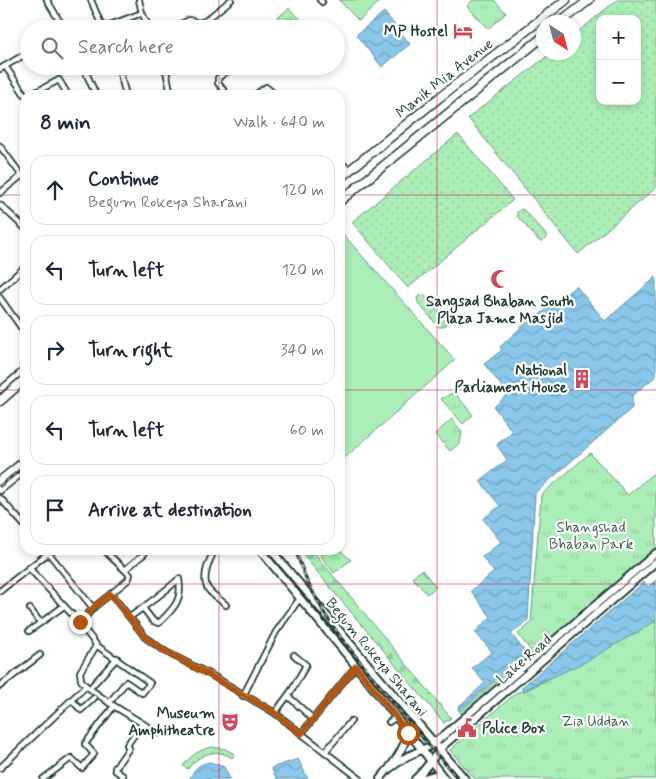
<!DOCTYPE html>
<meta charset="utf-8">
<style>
body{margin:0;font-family:Mynerve,sans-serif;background:#f2f2f3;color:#1f2937}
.controls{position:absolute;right:15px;top:15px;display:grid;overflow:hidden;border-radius:10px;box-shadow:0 2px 8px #0003}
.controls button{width:45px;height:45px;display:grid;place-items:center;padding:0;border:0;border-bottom:1px solid #e0e1e3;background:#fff;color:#1f2937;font:25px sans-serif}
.compass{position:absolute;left:536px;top:15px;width:45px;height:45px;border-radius:50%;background:#fff;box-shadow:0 2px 8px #0003;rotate:144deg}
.stop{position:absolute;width:15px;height:15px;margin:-11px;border:4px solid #b45309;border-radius:50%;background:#fff}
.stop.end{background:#b45309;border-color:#fff;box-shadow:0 1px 5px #0008}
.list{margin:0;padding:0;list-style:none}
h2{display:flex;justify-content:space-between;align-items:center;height:65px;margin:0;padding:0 20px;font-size:21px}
h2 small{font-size:16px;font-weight:400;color:#747a83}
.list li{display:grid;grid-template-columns:32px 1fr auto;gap:15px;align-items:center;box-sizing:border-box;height:70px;margin:0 10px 10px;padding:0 10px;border:1px solid #e0e1e3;border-radius:15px}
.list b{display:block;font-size:19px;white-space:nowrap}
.list p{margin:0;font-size:16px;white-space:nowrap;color:#747a83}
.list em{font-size:16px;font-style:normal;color:#747a83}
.icon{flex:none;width:28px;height:28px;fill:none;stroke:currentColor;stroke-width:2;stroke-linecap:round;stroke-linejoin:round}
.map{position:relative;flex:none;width:656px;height:779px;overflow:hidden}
.search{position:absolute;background:#fff;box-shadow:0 2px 8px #0003;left:20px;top:20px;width:325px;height:55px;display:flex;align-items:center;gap:12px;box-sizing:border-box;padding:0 18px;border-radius:28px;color:#747a83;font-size:19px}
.panel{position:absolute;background:#fff;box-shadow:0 2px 8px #0003;left:20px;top:90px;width:325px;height:465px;border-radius:15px}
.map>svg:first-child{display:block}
</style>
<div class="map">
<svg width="656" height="779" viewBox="0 0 656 779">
<defs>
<pattern id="forest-firs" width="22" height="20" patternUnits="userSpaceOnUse" patternTransform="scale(1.25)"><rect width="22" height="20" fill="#aceeb7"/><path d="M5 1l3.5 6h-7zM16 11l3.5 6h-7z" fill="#94cd9e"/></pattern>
<pattern id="park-tufts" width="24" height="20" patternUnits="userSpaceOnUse" patternTransform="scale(1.25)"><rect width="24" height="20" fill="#aceeb7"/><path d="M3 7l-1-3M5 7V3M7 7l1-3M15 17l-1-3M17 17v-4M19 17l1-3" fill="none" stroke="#94cd9e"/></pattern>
<pattern id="garden-dots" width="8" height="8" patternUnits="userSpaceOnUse" patternTransform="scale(1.25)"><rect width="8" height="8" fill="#aceeb7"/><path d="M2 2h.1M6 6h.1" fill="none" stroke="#94cd9e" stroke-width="1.8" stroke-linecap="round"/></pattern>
<pattern id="water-waves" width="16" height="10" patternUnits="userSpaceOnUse" patternTransform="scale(1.25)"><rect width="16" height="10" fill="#8ac7ea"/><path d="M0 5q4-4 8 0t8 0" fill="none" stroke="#70a3be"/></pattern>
</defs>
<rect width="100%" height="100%" fill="#fff"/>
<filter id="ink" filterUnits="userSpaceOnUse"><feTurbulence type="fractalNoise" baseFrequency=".02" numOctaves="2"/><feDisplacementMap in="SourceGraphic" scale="10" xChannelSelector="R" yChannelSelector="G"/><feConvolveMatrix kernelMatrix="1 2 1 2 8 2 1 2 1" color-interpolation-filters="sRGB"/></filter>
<g filter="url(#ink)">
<g fill="#aceeb7" stroke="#669676">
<polygon points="339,0 381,0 359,21"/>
<polygon points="340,231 455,360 340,462"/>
<polygon points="422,570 436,587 427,594 412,577"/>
</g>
<polygon fill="url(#forest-firs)" stroke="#669676" points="299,550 312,550 451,718 444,723"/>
<g fill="url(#park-tufts)" stroke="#669676">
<polygon points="473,0 494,0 506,13 488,29 467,6"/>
<polygon points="289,8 311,29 265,29"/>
<polygon points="454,392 473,415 463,424 441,399"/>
<polygon points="452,419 462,432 460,443 450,451 435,434"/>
<polygon points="590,453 628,495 656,471 656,551 463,715 460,712 531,651 518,634 531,623 541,495"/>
<polygon points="328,550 340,550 351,560 334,573 321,556"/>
<polygon points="656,621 656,779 475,779 450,750 517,692 525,691"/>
</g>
<g fill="url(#garden-dots)" stroke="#669676" fill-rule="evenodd">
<path d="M 617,0 L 656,0 L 656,188 L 578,254 L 468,118 L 551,53 L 574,52 L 574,35 ZM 600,19 L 637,19 L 637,101 L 600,101 Z"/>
<polygon points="458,134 513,200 408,288 352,222"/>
<polygon points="521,209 524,210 546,235 546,238 543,241 539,241 517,216 517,212"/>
<polygon points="421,295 425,296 446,321 447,324 443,327 439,327 418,303 417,298"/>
<path d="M 211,747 L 225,749 L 235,754 L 232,758 C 216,747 199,754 188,769 L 183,766 C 190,756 199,750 211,747 Z"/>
</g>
<g fill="url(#water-waves)" stroke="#5f90a1">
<polygon points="384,12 410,44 382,67 356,35"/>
<polygon points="656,277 656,376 632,396 632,408 535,493 528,620 511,634 526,653 459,711 458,707 485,683 472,668 492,652 475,632 491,617 471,591 494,572 482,557 501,542 483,519 500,506 480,481 507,460 497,445 502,439 507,437 512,431 494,407 508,394 484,364 502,350 500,347 529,320 533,317 538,316 576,286 605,321"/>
<polygon points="656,580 656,621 587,661 522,691 522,687 644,582 648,587"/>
<polygon points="298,759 308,779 277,779 271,768"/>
<path d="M 210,762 L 224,767 L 230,779 L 190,779 C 193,769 200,763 210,762 Z"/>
</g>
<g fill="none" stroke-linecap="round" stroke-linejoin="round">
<g stroke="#1f3d34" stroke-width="8">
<g id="street">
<polyline points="47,0 64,29"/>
<polyline points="91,0 103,29"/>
<polyline points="139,0 142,13 150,29"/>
<polyline points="320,0 322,2"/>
<polyline points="99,29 142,13"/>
<polyline points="171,29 189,20 199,23 205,21 231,0"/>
<polyline points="5,66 25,95"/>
<polyline points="83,66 96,95"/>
<polyline points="118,66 126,95"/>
<polyline points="165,66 171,95"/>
<polyline points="0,69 29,52"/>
<polyline points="30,95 59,80 68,95"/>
<polyline points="227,95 218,83 218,78 234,66"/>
<polyline points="255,95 266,87 276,95"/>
<polyline points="0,146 22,176"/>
<polyline points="340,161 349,170"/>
<polyline points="0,193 25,173"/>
<polyline points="0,205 25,228"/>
<polyline points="0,289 25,267"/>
<polyline points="0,298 25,333"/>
<polyline points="0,390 25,369"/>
<polyline points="0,498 25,526"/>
<path d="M 214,551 C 209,561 201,578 208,589 C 212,595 221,600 226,605"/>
<polyline points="29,568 80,623"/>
<polyline points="126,569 144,554 141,550"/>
<polyline points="0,591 52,550"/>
<polyline points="111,594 146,638 166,652 211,675 275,713 360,779"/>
<polyline points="93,608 128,580 130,575 104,550"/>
<polyline points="30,609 40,622"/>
<path d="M 130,617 C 147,605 163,593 179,579 C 183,601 173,609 159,623 L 153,621 L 143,608"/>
<polyline points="29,631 64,606"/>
<polyline points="96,645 150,683 142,693 126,682 109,703"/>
<polyline points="0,686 40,655"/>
<polyline points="86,686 114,706 158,733"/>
<polyline points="90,688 117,658"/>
<polyline points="243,696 276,632 300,598"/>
<polyline points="288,696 312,718"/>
<polyline points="72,700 81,710 94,698"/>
<polyline points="275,713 292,690 306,665 294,655"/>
<polyline points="389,722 395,718"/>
<polyline points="301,734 356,666"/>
<polyline points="325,752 351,721"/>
<polyline points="0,768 86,686 81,680 80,672 96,646 95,643 80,624 93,608 46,550"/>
<polyline points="43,779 71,758 82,768 94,754 85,744 114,706"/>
<polyline points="120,779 123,776 115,770 115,768 129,748 127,745 142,724"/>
</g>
</g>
<g stroke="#1f3d34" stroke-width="10">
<g id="primary">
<polyline points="260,550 356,666 445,779"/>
<polyline points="271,550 465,779"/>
<polyline points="389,769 406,757 430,746 443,736 656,553"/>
<path d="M 380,779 C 392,766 403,751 408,733"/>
<path d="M 415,779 C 427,769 433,756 444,745 L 656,562"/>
<polyline points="421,779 434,775 443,777"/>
</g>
</g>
<g stroke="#1f3d34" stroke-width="11">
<g id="highway">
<polyline points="561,22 589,0"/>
<polyline points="340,178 440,97 566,0"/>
<polyline points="340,201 544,36"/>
<polyline points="0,401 25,379"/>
<polyline points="0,481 25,461"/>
<polyline points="0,489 25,469"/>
</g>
</g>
<use href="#street" stroke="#fff" stroke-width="4.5"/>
<use href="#primary" stroke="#fff" stroke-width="6"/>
<use href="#highway" stroke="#fff" stroke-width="8"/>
<g stroke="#1f3d34" stroke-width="3">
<g id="rail">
<polyline points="0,486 25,466"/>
<polyline points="295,550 307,581 323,611 342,639 414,728 458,779"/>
</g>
</g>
<use href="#rail" stroke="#fff" stroke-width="1" stroke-dasharray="4" stroke-linecap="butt"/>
</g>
</g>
<g fill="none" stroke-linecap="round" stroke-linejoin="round" filter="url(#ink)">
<polyline stroke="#b45309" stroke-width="6" points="80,622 93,608 110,594 146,638 166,652 211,676 275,713 301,734 356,666 408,733"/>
</g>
<path fill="none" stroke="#c2185b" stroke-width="1" stroke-opacity="0.55" d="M 219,0 L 219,29M 437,0 L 437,779M 219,66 L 219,95M 0,195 L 25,195M 340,195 L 656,195M 0,390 L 25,390M 340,390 L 656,390M 219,550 L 219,779M 0,584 L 656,584"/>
<defs>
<g id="hotel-bare" transform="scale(1.5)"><path d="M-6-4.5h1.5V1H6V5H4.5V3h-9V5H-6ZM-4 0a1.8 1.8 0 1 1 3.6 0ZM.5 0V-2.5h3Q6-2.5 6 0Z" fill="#d1495b" stroke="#fff" stroke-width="2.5" paint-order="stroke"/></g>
<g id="mosque-bare" transform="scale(1.5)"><path d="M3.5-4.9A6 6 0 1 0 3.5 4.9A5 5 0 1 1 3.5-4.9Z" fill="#d1495b" stroke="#fff" stroke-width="2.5" paint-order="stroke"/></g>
<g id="building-bare" transform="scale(1.5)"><path d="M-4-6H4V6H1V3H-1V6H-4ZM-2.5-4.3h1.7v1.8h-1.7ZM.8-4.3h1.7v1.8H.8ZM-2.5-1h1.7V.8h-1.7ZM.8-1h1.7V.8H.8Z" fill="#d1495b" stroke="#fff" stroke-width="2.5" paint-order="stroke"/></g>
<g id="theatre-bare" transform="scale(1.5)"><path d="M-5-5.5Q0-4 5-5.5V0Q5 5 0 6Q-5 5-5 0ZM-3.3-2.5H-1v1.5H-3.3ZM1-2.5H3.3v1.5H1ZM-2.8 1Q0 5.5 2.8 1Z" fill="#d1495b" stroke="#fff" stroke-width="2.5" paint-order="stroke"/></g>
<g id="civic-bare" transform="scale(1.5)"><path d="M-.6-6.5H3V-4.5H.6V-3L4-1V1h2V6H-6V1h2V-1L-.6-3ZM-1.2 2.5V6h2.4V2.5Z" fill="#d1495b" stroke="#fff" stroke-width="2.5" paint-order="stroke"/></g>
</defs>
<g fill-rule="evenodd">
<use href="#hotel-bare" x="463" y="31"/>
<use href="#mosque-bare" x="500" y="279"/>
<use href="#building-bare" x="582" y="379"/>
<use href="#theatre-bare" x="230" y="722"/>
<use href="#civic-bare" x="467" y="728"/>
</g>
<g text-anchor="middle" stroke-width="4.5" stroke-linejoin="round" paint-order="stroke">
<g font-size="15" font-weight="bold" fill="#1f3d34" stroke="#fff" text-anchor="end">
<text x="448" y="36">MP Hostel</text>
<text x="500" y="306" text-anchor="middle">Sangsad Bhaban South<tspan x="500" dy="17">Plaza Jame Masjid</tspan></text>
<text x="567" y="375">National<tspan x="567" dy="17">Parliament House</tspan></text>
<text x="215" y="718">Museum<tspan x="215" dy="17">Amphitheatre</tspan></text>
<text x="482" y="733" text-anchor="start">Police Box</text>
</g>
<g font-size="15" fill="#1f3d34" stroke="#fff">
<text transform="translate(444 78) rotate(-38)" y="5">Manik Mia Avenue</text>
<text transform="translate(377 657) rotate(50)" y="5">Begum Rokeya Sharani</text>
<text transform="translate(524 659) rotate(-41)" y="5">Lake Road</text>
</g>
<g font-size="15" fill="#3b604e" stroke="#fff">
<text x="591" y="532">Shangshad<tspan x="591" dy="17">Bhaban Park</tspan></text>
<text x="596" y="726">Zia Uddan</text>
</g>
</g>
</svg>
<div class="controls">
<button>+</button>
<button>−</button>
</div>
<svg class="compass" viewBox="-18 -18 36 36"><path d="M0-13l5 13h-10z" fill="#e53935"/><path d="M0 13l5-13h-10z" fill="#747a83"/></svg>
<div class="stop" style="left:408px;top:733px"></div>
<div class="stop end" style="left:80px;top:622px"></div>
<div class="search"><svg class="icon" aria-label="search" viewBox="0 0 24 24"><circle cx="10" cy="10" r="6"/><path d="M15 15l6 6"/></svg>Search here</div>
<section class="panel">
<h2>8 min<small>Walk · 640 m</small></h2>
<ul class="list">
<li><svg class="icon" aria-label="ahead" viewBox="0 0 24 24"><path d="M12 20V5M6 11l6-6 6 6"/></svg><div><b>Continue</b><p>Begum Rokeya Sharani</p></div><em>120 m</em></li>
<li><svg class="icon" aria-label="left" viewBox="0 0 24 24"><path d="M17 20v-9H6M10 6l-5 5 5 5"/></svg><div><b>Turn left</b></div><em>120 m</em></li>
<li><svg class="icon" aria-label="right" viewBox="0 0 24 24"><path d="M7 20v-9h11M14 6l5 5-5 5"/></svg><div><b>Turn right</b></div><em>340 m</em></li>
<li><svg class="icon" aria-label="left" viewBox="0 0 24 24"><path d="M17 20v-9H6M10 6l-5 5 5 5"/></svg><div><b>Turn left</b></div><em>60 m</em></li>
<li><svg class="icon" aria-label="arrive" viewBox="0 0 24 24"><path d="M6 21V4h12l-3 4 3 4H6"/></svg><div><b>Arrive at destination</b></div></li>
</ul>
</section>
</div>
